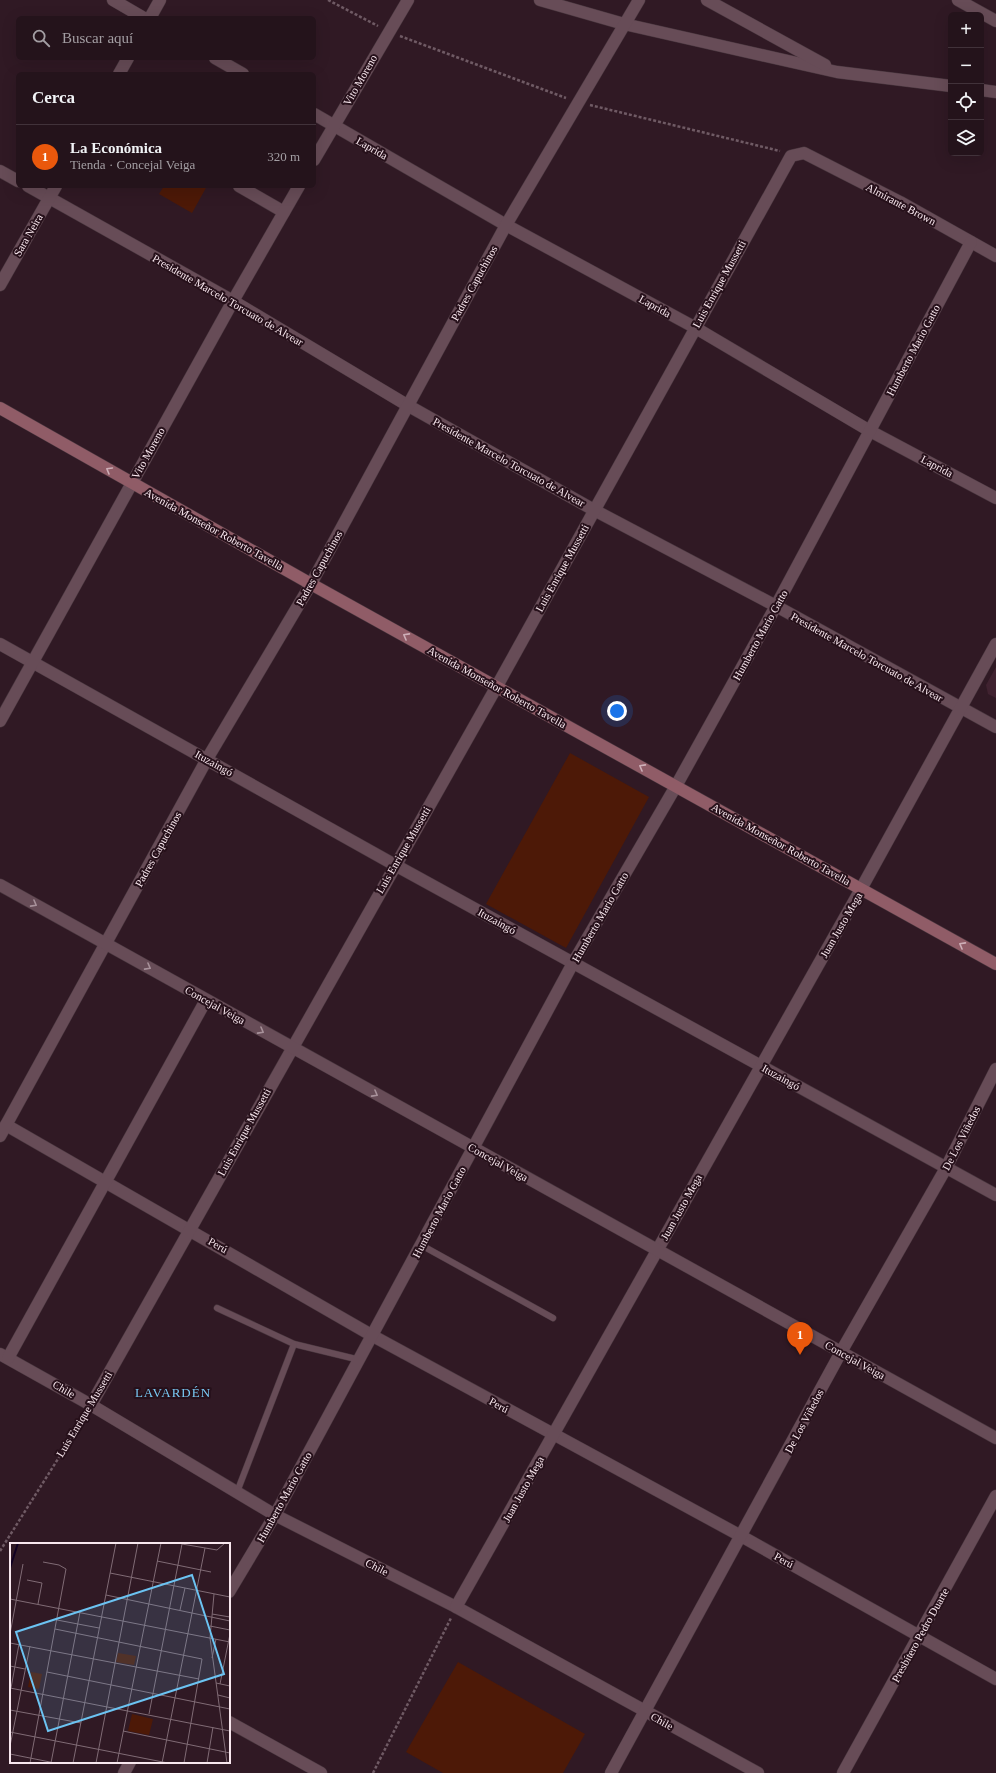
<!DOCTYPE html>
<html lang="es">
<meta charset="utf-8">
<style>
body{margin:0;font-family:"Times New Roman",serif;background:#302028;color:#f1f3f6}
.controls{position:absolute;right:12px;top:12px;display:grid;overflow:hidden;border-radius:6px;box-shadow:0 4px 16px #0002}
.controls button{width:36px;height:36px;display:grid;place-items:center;padding:0;border:0;border-bottom:1px solid #41323a;background:#24131b;color:#f1f3f6;font:20px sans-serif}
.you{position:absolute;left:617px;top:711px;width:14px;height:14px;margin:-10px;border:3px solid #fff;border-radius:50%;background:#1a73e8;box-shadow:0 0 0 6px #1a73e833}
.badge{display:grid;place-items:center;width:26px;height:26px;border-radius:50%;background:#ea580c;color:#fff;font-size:13px;font-weight:700}
.pin{position:absolute;translate:-50% -33px;filter:drop-shadow(0 1px 2px #0008)}
.pin::after{content:'';position:absolute;top:21px;width:14px;height:12px;background:inherit;clip-path:polygon(0 0,100% 0,50% 100%)}
.list{margin:0;padding:0;list-style:none}
h2{display:flex;justify-content:space-between;align-items:center;height:52px;margin:0;padding:0 16px;font-size:17px}
h2 small{font-size:13px;font-weight:400;color:#a39ea3}
.list li{display:grid;grid-template-columns:26px 1fr auto;gap:12px;align-items:center;box-sizing:border-box;height:64px;padding:0 16px;border-top:1px solid #41323a}
.list b{display:block;font-size:15px;white-space:nowrap}
.list p{margin:0;font-size:13px;white-space:nowrap;color:#a39ea3}
.list em{font-size:13px;font-style:normal;color:#a39ea3}
.icon{flex:none;width:22px;height:22px;fill:none;stroke:currentColor;stroke-width:2;stroke-linecap:round;stroke-linejoin:round}
.map{position:relative;flex:none;width:996px;height:1773px;overflow:hidden}
.search{position:absolute;background:#24131b;box-shadow:0 4px 16px #0002;left:16px;top:16px;width:300px;height:44px;display:flex;align-items:center;gap:10px;box-sizing:border-box;padding:0 14px;border-radius:6px;color:#a39ea3;font-size:15px}
.panel{position:absolute;background:#24131b;box-shadow:0 4px 16px #0002;left:16px;top:72px;width:300px;height:116px;border-radius:6px}
.map>svg:first-child{display:block}
</style>
<div class="map">
<svg width="996" height="1773" viewBox="0 0 996 1773">
<rect width="100%" height="100%" fill="#301924"/>
<polygon fill="#402230" points="996,667 996,698 988,694 986,685"/>
<g fill="#4d1907">
<polygon points="164,186 207,186 192,213 159,194"/>
<polygon points="570,753 649,797 566,948 486,904"/>
<polygon points="458,1662 585,1734 563,1773 443,1773 406,1752"/>
</g>
<g fill="none" stroke-linecap="round" stroke-linejoin="round">
<g stroke="#48363e" stroke-width="7">
<g id="service">
<polyline points="421,1245 553,1318"/>
<polyline points="217,1308 294,1344 360,1360"/>
<polyline points="237,1492 294,1344"/>
</g>
</g>
<g stroke="#48363e" stroke-width="13">
<g id="minor">
<polyline points="113,0 144,18"/>
<polyline points="540,0 624,24 837,72 951,86"/>
<polyline points="707,0 825,65"/>
<polyline points="958,0 996,21"/>
<polyline points="150,18 160,0"/>
<polyline points="215,58 243,74"/>
<polyline points="119,74 128,58"/>
<polyline points="981,90 996,92"/>
<polyline points="314,114 506,225 694,327 870,431 996,498"/>
<polyline points="314,160 408,0"/>
<polyline points="0,171 18,181"/>
<polyline points="28,186 233,301 407,405 594,510 776,606 996,727"/>
<polyline points="239,186 284,212"/>
<polyline points="0,285 56,186"/>
<polyline points="0,644 395,865 996,1195"/>
<polyline points="0,721 233,301 299,186"/>
<polyline points="6,1125 373,1336 741,1536 996,1679"/>
<polyline points="0,1136 207,759 311,584 506,225 639,0"/>
<polyline points="0,1354 91,1405 275,1515 456,1607 758,1773"/>
<polyline points="8,1358 206,1000"/>
<polyline points="91,1405 497,686 791,156 804,153 900,202 996,256"/>
<polyline points="229,1592 275,1515 573,963 676,786 776,606 971,242"/>
<polyline points="456,1607 861,889 996,644"/>
<polyline points="229,1722 321,1773"/>
<polyline points="124,1773 130,1762"/>
<polyline points="611,1773 841,1352 946,1168 996,1069"/>
<polyline points="843,1773 996,1496"/>
</g>
</g>
<g stroke="#48363e" stroke-width="13">
<polyline id="tertiary" points="0,885 996,1438"/>
</g>
<g stroke="#48363e" stroke-width="13">
<polyline id="secondary" points="0,408 311,584 996,964"/>
</g>
<g stroke="#6f5a64" stroke-width="2.5" stroke-dasharray="3 2" stroke-linecap="butt">
<polyline points="328,0 378,26"/>
<polyline points="400,36 566,98"/>
<polyline points="590,105 780,151"/>
<polyline points="0,1551 85,1416"/>
<polyline points="373,1773 451,1618"/>
</g>
<use href="#service" stroke="#674c57" stroke-width="6"/>
<use href="#minor" stroke="#674c57" stroke-width="12"/>
<use href="#tertiary" stroke="#674c57" stroke-width="12"/>
<use href="#secondary" stroke="#905c67" stroke-width="12"/>
</g>
<defs><path id="oneway-chevron" d="M-2-3.5L2.5 0L-2 3.5" fill="none" stroke-width="1.6" stroke-linecap="round" stroke-linejoin="round"/></defs>
<g stroke="#ceafb8">
<use href="#oneway-chevron" transform="translate(109 470) rotate(-150)"/>
<use href="#oneway-chevron" transform="translate(406 636) rotate(-151)"/>
<use href="#oneway-chevron" transform="translate(642 767) rotate(-151)"/>
<use href="#oneway-chevron" transform="translate(962 945) rotate(-151)"/>
</g>
<g stroke="#a8929b">
<use href="#oneway-chevron" transform="translate(34 904) rotate(29)"/>
<use href="#oneway-chevron" transform="translate(148 967) rotate(29)"/>
<use href="#oneway-chevron" transform="translate(261 1031) rotate(29)"/>
<use href="#oneway-chevron" transform="translate(375 1094) rotate(29)"/>
</g>
<g text-anchor="middle" stroke-width="4" stroke-linejoin="round" paint-order="stroke">
<g font-size="11" fill="#f8e7ee" stroke="#26101a">
<text transform="translate(360 80) rotate(-60)" y="4">Vito Moreno</text>
<text transform="translate(372 148) rotate(30)" y="4">Laprida</text>
<text transform="translate(901 204) rotate(28)" y="4">Almirante Brown</text>
<text transform="translate(28 235) rotate(-60)" y="4">Sara Neira</text>
<text transform="translate(474 283) rotate(-61)" y="4">Padres Capuchinos</text>
<text transform="translate(719 284) rotate(-61)" y="4">Luis Enrique Mussetti</text>
<text transform="translate(228 300) rotate(30)" y="4">Presidente Marcelo Torcuato de Alvear</text>
<text transform="translate(655 306) rotate(29)" y="4">Laprida</text>
<text transform="translate(913 350) rotate(-62)" y="4">Humberto Mario Gatto</text>
<text transform="translate(148 453) rotate(-61)" y="4">Vito Moreno</text>
<text transform="translate(509 462) rotate(29)" y="4">Presidente Marcelo Torcuato de Alvear</text>
<text transform="translate(937 466) rotate(28)" y="4">Laprida</text>
<text transform="translate(214 529) rotate(29)" y="4">Avenida Monseñor Roberto Tavella</text>
<text transform="translate(319 568) rotate(-61)" y="4">Padres Capuchinos</text>
<text transform="translate(562 568) rotate(-61)" y="4">Luis Enrique Mussetti</text>
<text transform="translate(760 635) rotate(-61)" y="4">Humberto Mario Gatto</text>
<text transform="translate(867 657) rotate(29)" y="4">Presidente Marcelo Torcuato de Alvear</text>
<text transform="translate(497 687) rotate(29)" y="4">Avenida Monseñor Roberto Tavella</text>
<text transform="translate(214 763) rotate(29)" y="4">Ituzaingó</text>
<text transform="translate(781 844) rotate(29)" y="4">Avenida Monseñor Roberto Tavella</text>
<text transform="translate(158 849) rotate(-61)" y="4">Padres Capuchinos</text>
<text transform="translate(403 850) rotate(-60)" y="4">Luis Enrique Mussetti</text>
<text transform="translate(600 917) rotate(-60)" y="4">Humberto Mario Gatto</text>
<text transform="translate(497 921) rotate(29)" y="4">Ituzaingó</text>
<text transform="translate(841 925) rotate(-60)" y="4">Juan Justo Mega</text>
<text transform="translate(215 1005) rotate(29)" y="4">Concejal Veiga</text>
<text transform="translate(781 1077) rotate(29)" y="4">Ituzaingó</text>
<text transform="translate(244 1132) rotate(-61)" y="4">Luis Enrique Mussetti</text>
<text transform="translate(961 1138) rotate(-63)" y="4">De Los Viñedos</text>
<text transform="translate(498 1162) rotate(29)" y="4">Concejal Veiga</text>
<text transform="translate(681 1207) rotate(-61)" y="4">Juan Justo Mega</text>
<text transform="translate(439 1212) rotate(-62)" y="4">Humberto Mario Gatto</text>
<text transform="translate(218 1245) rotate(30)" y="4">Perú</text>
<text transform="translate(855 1360) rotate(29)" y="4">Concejal Veiga</text>
<text transform="translate(64 1389) rotate(30)" y="4">Chile</text>
<text transform="translate(499 1405) rotate(29)" y="4">Perú</text>
<text transform="translate(84 1414) rotate(-59)" y="4">Luis Enrique Mussetti</text>
<text transform="translate(804 1421) rotate(-62)" y="4">De Los Viñedos</text>
<text transform="translate(523 1489) rotate(-61)" y="4">Juan Justo Mega</text>
<text transform="translate(284 1497) rotate(-61)" y="4">Humberto Mario Gatto</text>
<text transform="translate(784 1560) rotate(29)" y="4">Perú</text>
<text transform="translate(377 1567) rotate(27)" y="4">Chile</text>
<text transform="translate(920 1635) rotate(-61)" y="4">Presbítero Pedro Duarte</text>
<text transform="translate(662 1721) rotate(29)" y="4">Chile</text>
</g>
<g font-size="13" letter-spacing="1" fill="#79caf5" stroke="#26101a">
<text x="173" y="1397">LAVARDÉN</text>
</g>
</g>
<g transform="translate(10 1543)">
<rect width="220" height="220" fill="#301924"/>
<path d="M 108,110 L 126,113 L 124,122 L 106,119 ZM 21,129 L 32,131 L 29,146 L 18,144 ZM 122,171 L 143,176 L 139,192 L 118,188 Z" fill="#4d1907"/>
<path fill="none" stroke="#102" stroke-width="2" d="M 0,25 L 8,0"/>
<path fill="none" stroke="#806b75" stroke-width="1" d="M 172,1 L 207,7 L 215,0M 147,18 L 201,29M 100,30 L 220,54M 17,37 L 32,40 L 28,61M 204,51 L 200,95 L 217,220M 96,52 L 220,78M 0,56 L 220,99M 170,67 L 175,45M 202,71 L 220,74M 47,77 L 89,85M 200,83 L 220,87M 45,86 L 192,116 L 174,220M 0,91 L 13,21M 0,100 L 189,136M 202,115 L 206,96M 0,123 L 15,126M 37,129 L 220,166M 206,140 L 220,143M 210,141 L 220,91M 0,145 L 220,188M 1,145 L 9,101M 208,152 L 220,155M 0,167 L 71,180M 139,171 L 172,1M 113,188 L 220,210M 0,189 L 158,220M 0,203 L 20,103M 0,211 L 45,220M 20,220 L 56,26 L 49,22 L 33,19M 41,220 L 70,69M 63,220 L 106,0M 86,220 L 128,0M 107,220 L 151,0M 152,220 L 195,5M 197,220 L 203,184"/>
<path fill="#6bc3f2" fill-opacity="0.15" stroke="#6bc3f2" stroke-width="2" d="M 182,32 L 214,131 L 38,188 L 6,89 Z"/>
<rect width="220" height="220" fill="none" stroke="#f8e7ee" stroke-width="2"/>
</g>
</svg>
<div class="controls">
<button>+</button>
<button>−</button>
<button><svg class="icon" aria-label="locate" viewBox="0 0 24 24"><circle cx="12" cy="12" r="6"/><path d="M12 2v4M12 18v4M2 12h4M18 12h4"/></svg></button>
<button><svg class="icon" aria-label="layers" viewBox="0 0 24 24"><path d="M12 4l9 5-9 5-9-5zM3 14l9 5 9-5"/></svg></button>
</div>
<div class="you"></div>
<div class="pin badge" style="left:800px;top:1355px">1</div>
<div class="search"><svg class="icon" aria-label="search" viewBox="0 0 24 24"><circle cx="10" cy="10" r="6"/><path d="M15 15l6 6"/></svg>Buscar aquí</div>
<section class="panel">
<h2>Cerca<small></small></h2>
<ul class="list">
<li><span class="badge">1</span><div><b>La Económica</b><p>Tienda · Concejal Veiga</p></div><em>320 m</em></li>
</ul>
</section>
</div>
